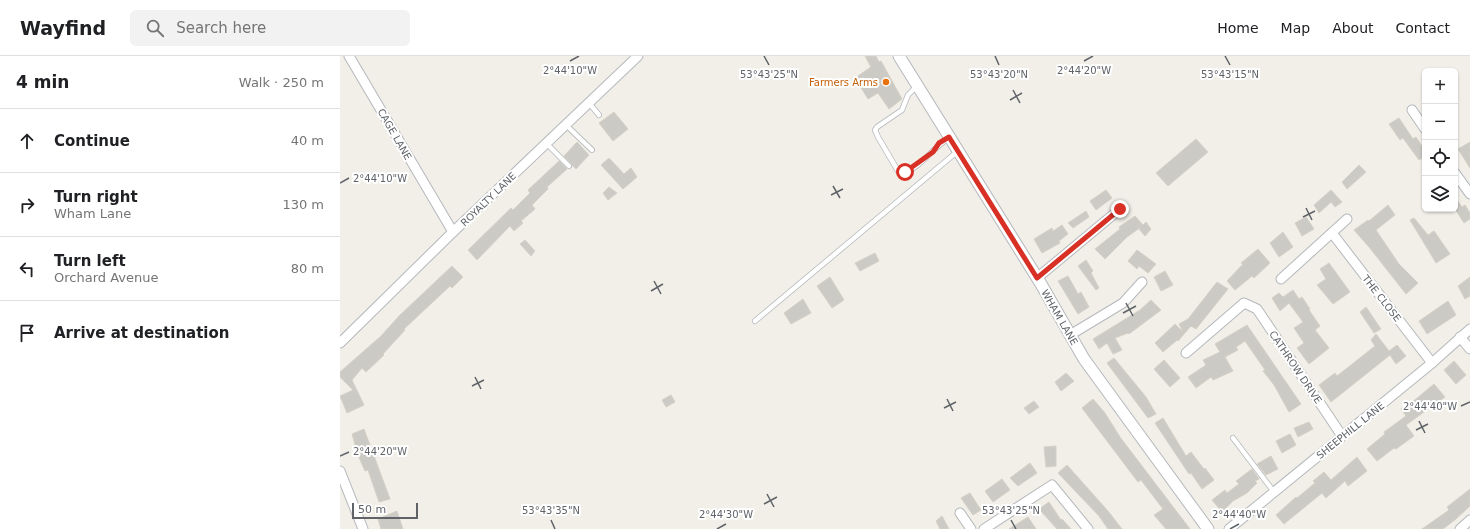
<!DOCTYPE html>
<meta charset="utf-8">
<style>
body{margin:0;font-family:"DejaVu Sans",sans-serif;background:#f2f2f2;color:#202124}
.controls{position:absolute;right:12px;top:12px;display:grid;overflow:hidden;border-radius:6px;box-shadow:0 1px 3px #0004}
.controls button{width:36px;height:36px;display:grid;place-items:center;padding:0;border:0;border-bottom:1px solid #e0e0e0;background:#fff;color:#202124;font:20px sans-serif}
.scale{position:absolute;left:12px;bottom:10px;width:66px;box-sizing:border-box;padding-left:4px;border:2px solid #5f6368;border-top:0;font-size:11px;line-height:14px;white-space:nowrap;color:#5f6368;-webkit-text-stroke:3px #fff;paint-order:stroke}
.stop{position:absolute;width:12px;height:12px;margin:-9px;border:3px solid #d93025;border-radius:50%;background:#fff}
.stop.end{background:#d93025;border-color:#fff;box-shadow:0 1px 4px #0008}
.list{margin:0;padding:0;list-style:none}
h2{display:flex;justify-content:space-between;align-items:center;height:52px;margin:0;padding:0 16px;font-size:17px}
h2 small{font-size:13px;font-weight:400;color:#757577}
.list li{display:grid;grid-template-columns:26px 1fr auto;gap:12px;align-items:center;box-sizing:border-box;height:64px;padding:0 16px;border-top:1px solid #e0e0e0}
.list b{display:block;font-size:15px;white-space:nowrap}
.list p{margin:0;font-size:13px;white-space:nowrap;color:#757577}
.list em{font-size:13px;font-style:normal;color:#757577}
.icon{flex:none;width:22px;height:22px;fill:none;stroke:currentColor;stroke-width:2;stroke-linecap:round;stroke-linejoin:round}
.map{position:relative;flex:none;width:1130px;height:473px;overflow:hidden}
header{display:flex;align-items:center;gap:24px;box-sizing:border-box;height:56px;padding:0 20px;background:#fff;border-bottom:1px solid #e0e0e0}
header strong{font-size:19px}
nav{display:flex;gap:22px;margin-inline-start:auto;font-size:14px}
.search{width:280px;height:36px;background:#f2f2f2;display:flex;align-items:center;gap:10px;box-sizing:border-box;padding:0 14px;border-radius:6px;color:#757577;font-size:15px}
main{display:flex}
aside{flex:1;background:#fff}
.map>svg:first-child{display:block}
</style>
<header>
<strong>Wayfind</strong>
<div class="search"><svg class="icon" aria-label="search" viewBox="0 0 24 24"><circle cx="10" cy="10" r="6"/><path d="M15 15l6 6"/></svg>Search here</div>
<nav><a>Home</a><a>Map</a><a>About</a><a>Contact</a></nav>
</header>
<main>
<aside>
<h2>4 min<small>Walk · 250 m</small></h2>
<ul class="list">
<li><svg class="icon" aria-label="ahead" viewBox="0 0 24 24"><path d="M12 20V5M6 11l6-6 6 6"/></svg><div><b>Continue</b></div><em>40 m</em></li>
<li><svg class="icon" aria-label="right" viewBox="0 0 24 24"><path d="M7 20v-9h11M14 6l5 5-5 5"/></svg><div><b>Turn right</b><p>Wham Lane</p></div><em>130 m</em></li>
<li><svg class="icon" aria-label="left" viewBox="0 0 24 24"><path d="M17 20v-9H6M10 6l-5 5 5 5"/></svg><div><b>Turn left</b><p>Orchard Avenue</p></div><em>80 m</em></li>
<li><svg class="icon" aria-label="arrive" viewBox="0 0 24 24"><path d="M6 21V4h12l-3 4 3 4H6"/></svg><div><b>Arrive at destination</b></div></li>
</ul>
</aside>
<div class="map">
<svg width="1130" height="473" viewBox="0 0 1130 473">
<rect width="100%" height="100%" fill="#f1efe8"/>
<g fill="#cccac5" stroke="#d6d1c6">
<polygon points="525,0 536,0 539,6 541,5 562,43 549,53 538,37 528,43 515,22 531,11"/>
<polygon points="274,56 288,73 273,85 259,67"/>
<polygon points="1059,62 1073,83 1076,81 1085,95 1085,100 1079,104 1063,82 1060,84 1049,68"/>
<polygon points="856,83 868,96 828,130 816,117"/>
<polygon points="237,86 249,99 236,113 224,100"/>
<polygon points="1130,86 1130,112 1118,93"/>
<polygon points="269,102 284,118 291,112 297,121 283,133 261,109"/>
<polygon points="219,105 227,113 207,131 208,133 192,149 195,153 181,165 183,167 174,175 170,170 137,204 128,194 171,152 173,154 190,137 188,134"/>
<polygon points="1019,109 1026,116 1007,133 1002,126"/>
<polygon points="269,131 277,137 268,144 263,137"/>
<polygon points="766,134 772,142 756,154 750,145"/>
<polygon points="991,134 1002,146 995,151 991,146 979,157 974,149"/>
<polygon points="1115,141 1122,151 1125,149 1130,157 1130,163 1124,167 1115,153"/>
<polygon points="1048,149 1055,159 1036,174 1059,208 1078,227 1066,238 1029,191 1014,174 1028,164 1029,165"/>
<polygon points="746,155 749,161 733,172 728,167"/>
<polygon points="795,160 803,169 806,166 811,173 805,180 799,173 801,171 787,181 765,203 755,193 780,173 779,171"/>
<polygon points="966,161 974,173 962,180 955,167"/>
<polygon points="1074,162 1088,179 1094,175 1110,198 1096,207 1070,164"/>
<polygon points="722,169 728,178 719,185 720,187 702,197 694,183 712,172 713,175"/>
<polygon points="943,176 953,191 939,201 930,187"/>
<polygon points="185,184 195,195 191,200 180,188"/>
<polygon points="918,193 930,207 914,222 912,220 895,234 887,225 903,208 901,207"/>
<polygon points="797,194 816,208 808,217 799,210 797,213 788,205"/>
<polygon points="535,197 539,205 520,215 515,207"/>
<polygon points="746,204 753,215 751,217 759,232 756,234 738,210"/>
<polygon points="989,207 1010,236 993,248 977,229 986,223 980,213"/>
<polygon points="112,210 123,221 112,232 110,230 64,273 65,274 43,298 44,299 26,316 22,312 12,324 24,349 7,357 0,340 13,334 0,321 0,316 41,280 59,260"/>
<polygon points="825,215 833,229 821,235 814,221"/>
<polygon points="728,220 738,238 741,236 749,251 738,258 718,225"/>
<polygon points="490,221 504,244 492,252 477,230"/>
<polygon points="1130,221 1130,240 1125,243 1118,230"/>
<polygon points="877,226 888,233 856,273 851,270 838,285 837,284 823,296 815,287 835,268 843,276 839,268 848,263"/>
<polygon points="953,234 959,243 962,241 970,253 969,254 980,270 975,274 989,292 969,308 957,292 964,287 954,272 963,266 949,247 940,255 932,242 939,237 943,241"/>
<polygon points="463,243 471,257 451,268 444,257"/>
<polygon points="811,244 821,254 789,278 788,277 775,282 782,294 773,298 767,287 759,293 753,283 800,254"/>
<polygon points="1108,245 1116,259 1087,278 1079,265"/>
<polygon points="1026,251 1041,273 1034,277 1020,256"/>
<polygon points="907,269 961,348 949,356 934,329 923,315 925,314 905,285 896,291 898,294 885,301 893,315 873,324 871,321 856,332 848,321 866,309 863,304 880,296 875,288"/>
<polygon points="1036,278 1049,295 1057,289 1066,300 1056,308 1050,299 991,346 979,329 995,317 997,320 1035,290 1031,284"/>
<polygon points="774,302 806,341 816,358 808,362 767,307"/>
<polygon points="824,304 840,322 830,331 814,313"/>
<polygon points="1114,305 1126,319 1116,328 1104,314"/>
<polygon points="726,317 734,325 721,335 715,326"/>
<polygon points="1094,328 1105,341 1066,369 1074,380 1056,393 1054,392 1037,405 1027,393 1045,378 1044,376 1066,360 1061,353 1076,343"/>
<polygon points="331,339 335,346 326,351 322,344"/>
<polygon points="753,343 765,357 780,381 850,473 826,473 814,459 823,453 801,424 798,426 742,352"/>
<polygon points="694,345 699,351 689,358 684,352"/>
<polygon points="823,362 846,400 851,396 864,413 865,412 874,424 862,433 851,417 849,418 815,367"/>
<polygon points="969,366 973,373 958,381 954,372"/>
<polygon points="24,373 50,443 39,446 28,414 25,415 18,399 12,378"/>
<polygon points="950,378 956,389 942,397 936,385"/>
<polygon points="716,390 716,410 706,411 704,391"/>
<polygon points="931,400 938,413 926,419 917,408"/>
<polygon points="1017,401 1027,415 1008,430 1005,425 986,442 982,437 944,468 936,459 956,441 957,442 975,427 973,425 984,416 991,424"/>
<polygon points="690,407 697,417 678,430 670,422"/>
<polygon points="727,409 768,455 782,473 768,473 759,460 718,417"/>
<polygon points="912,413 919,423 915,425 917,427 907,437 893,445 882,456 872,444 885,434 887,437 899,428 896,425"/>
<polygon points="662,423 670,434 653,446 645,435"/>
<polygon points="1130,433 1130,450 1116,463 1103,473 1082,473 1109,454 1107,451"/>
<polygon points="630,437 641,454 633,459 621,442"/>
<polygon points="709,446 721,464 722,463 731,473 717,473 699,453"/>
<polygon points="57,455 63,473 41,473 38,463"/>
<polygon points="602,460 609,473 600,473 596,465"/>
<polygon points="688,461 696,473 669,473"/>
</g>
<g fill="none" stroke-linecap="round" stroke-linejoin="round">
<g stroke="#b5b8bc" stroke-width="6">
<g id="service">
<path d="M 578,29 L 568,39 L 562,54 L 537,71 L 535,74 L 538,81 L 558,115 L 562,117 C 579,114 594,90 609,82"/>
<polyline points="249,47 259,59"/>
<polyline points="226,69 252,94"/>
<polyline points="206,87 229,110"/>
<polyline points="415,265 618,95"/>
<polyline points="893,382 934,436"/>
</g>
</g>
<g stroke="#b5b8bc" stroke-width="11">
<g id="minor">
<polyline points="9,0 113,176"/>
<polyline points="1072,54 1085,73"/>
<polyline points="1115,117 1130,138"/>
<polyline points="992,177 1092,307"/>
<polyline points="697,222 780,153"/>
<polyline points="941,223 1007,163"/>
<polyline points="730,279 783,247 802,226"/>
<polyline points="1120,281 1130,293"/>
<polyline points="0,287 113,176 298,0"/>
<polyline points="846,297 904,247 917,253 1002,380"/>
<polyline points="0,415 23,473"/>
<polyline points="620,457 631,473"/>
<polyline points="644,473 712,429 748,473"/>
<polyline points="889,473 1092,307 1130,273"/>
<polyline points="1120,473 1130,464"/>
</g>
</g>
<g stroke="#b5b8bc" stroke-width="13">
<polyline id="tertiary" points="559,0 701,228 744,303 868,473"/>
</g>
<use href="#service" stroke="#fff" stroke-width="4.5"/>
<use href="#minor" stroke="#fff" stroke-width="9"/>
<use href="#tertiary" stroke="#fff" stroke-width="11"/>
</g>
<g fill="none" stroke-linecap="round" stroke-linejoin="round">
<polyline stroke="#d93025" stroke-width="5" points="565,116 593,96 599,87 609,81 697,222 780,153"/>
</g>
<path fill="none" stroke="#5f6368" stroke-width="1.5" d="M 424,0 L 429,9M 655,0 L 659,9M 885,0 L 890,9M 230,5 L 239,0M 744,5 L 753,0M 673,34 L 680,47M 670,44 L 682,37M 0,127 L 9,122M 493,130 L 500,142M 491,139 L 503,133M 966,152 L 972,164M 963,161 L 975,155M 314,225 L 321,238M 311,235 L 323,228M 786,247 L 793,260M 783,257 L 796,250M 135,321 L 141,333M 132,330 L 144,324M 607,343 L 613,355M 1121,350 L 1130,346M 604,352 L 616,346M 1079,365 L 1085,377M 1076,374 L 1088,368M 0,400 L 9,396M 427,438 L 434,451M 424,448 L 437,441M 211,464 L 215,473M 671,464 L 676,473M 377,473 L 386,468M 890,473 L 899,468"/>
<circle fill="#e8710a" stroke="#fff" stroke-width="1.5" cx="546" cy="26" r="4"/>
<g text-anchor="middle" stroke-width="4" stroke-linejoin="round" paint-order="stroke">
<g font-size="10" fill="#c56008" stroke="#fff" text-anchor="end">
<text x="538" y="30">Farmers Arms</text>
</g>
<g font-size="10" fill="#5f6368" stroke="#fff">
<text transform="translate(55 78) rotate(60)" y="4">CAGE LANE</text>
<text transform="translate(148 143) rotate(-44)" y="4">ROYALTY LANE</text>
<text transform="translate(1042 242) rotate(52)" y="4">THE CLOSE</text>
<text transform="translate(720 261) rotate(60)" y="4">WHAM LANE</text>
<text transform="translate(956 311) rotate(56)" y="4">CATHROW DRIVE</text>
<text transform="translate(1010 374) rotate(-39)" y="4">SHEEPHILL LANE</text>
</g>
</g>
<g font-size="10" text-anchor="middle" fill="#5f6368" stroke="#fff" stroke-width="4" stroke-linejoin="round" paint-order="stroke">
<text x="230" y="18">2°44'10"W</text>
<text x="744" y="18">2°44'20"W</text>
<text x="429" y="22">53°43'25"N</text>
<text x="659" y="22">53°43'20"N</text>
<text x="890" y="22">53°43'15"N</text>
<text x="40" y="126">2°44'10"W</text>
<text x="1090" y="354">2°44'40"W</text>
<text x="40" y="399">2°44'20"W</text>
<text x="211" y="458">53°43'35"N</text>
<text x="671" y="458">53°43'25"N</text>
<text x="386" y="462">2°44'30"W</text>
<text x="899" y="462">2°44'40"W</text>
</g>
</svg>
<div class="controls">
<button>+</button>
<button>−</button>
<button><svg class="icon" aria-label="locate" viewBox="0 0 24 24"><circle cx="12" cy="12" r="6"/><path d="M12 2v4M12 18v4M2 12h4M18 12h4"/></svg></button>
<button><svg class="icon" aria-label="layers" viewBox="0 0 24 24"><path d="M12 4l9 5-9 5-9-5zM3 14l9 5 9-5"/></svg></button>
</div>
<div class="scale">50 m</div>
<div class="stop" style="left:565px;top:116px"></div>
<div class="stop end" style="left:780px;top:153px"></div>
</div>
</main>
